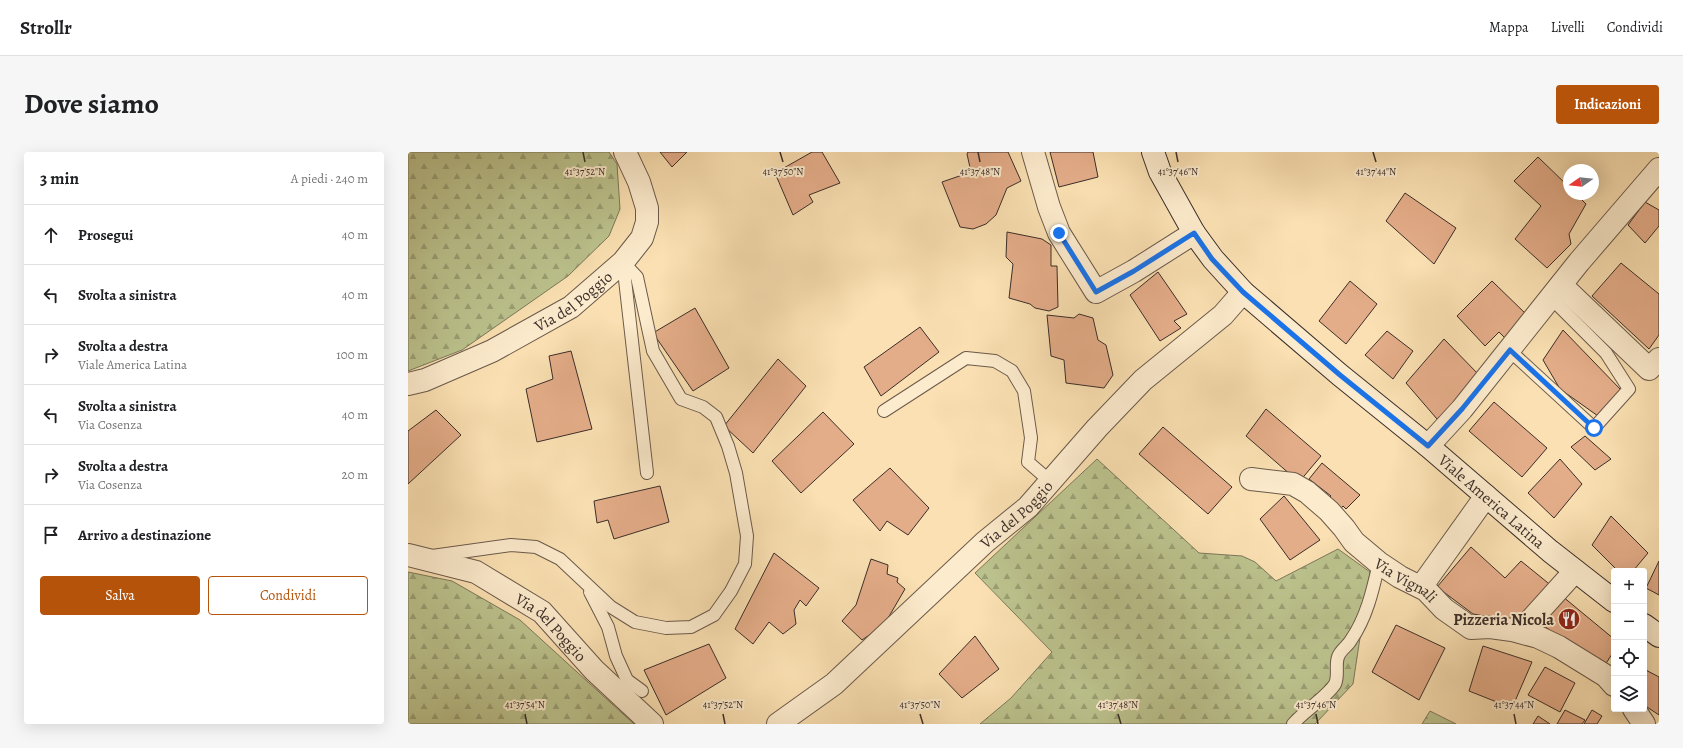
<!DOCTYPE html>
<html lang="it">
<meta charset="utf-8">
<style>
body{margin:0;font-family:Alegreya,serif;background:#f6f6f6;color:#202124}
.controls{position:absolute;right:12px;bottom:12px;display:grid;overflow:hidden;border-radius:4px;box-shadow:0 4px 16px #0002}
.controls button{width:36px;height:36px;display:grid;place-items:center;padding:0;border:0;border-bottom:1px solid #e0e0e0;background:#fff;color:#202124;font:20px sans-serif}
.compass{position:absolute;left:1155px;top:12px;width:36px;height:36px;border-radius:50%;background:#fff;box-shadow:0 4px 16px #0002;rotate:256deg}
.stop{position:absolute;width:12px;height:12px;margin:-9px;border:3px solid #1a73e8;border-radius:50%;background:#fff}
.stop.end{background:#1a73e8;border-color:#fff;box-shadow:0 1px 4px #0008}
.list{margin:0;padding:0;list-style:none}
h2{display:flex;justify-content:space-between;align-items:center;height:52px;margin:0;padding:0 16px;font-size:17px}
h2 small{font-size:13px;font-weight:400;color:#757577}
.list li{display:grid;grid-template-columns:26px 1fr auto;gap:12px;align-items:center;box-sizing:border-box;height:60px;padding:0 16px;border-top:1px solid #e0e0e0}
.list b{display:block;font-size:15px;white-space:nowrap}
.list p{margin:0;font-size:13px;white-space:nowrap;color:#757577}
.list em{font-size:13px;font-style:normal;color:#757577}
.actions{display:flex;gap:8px;padding:12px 16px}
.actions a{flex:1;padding:9px 0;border:1px solid #b45309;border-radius:4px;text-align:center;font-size:14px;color:#b45309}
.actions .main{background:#b45309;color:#fff}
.icon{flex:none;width:22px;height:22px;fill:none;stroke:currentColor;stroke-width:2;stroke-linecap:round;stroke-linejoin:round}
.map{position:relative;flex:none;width:1251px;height:572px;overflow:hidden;border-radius:4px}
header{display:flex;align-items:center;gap:24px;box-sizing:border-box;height:56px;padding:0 20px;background:#fff;border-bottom:1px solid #e0e0e0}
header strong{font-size:19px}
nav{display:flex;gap:22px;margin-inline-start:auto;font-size:14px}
.intro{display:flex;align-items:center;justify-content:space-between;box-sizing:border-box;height:96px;padding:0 24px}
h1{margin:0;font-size:28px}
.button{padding:10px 18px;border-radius:4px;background:#b45309;color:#fff;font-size:14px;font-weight:700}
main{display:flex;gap:24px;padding:0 24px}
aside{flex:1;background:#fff;border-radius:4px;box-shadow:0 4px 16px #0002}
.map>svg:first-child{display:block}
</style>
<header>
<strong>Strollr</strong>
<nav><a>Mappa</a><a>Livelli</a><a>Condividi</a></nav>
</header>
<div class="intro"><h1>Dove siamo</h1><a class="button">Indicazioni</a></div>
<main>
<aside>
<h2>3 min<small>A piedi · 240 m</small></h2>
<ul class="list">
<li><svg class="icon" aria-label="ahead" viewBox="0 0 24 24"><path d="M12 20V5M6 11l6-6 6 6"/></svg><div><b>Prosegui</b></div><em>40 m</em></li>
<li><svg class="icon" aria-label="left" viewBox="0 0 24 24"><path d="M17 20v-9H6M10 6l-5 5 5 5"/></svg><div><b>Svolta a sinistra</b></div><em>40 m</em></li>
<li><svg class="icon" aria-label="right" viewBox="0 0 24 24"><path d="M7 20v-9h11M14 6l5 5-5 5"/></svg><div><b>Svolta a destra</b><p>Viale America Latina</p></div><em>100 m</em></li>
<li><svg class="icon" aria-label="left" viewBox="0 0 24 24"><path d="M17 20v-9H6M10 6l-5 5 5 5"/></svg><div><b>Svolta a sinistra</b><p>Via Cosenza</p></div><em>40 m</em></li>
<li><svg class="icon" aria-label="right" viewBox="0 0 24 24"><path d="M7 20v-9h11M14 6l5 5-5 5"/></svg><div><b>Svolta a destra</b><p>Via Cosenza</p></div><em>20 m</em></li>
<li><svg class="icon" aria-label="arrive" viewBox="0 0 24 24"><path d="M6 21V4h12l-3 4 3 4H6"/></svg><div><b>Arrivo a destinazione</b></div></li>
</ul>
<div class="actions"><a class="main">Salva</a><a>Condividi</a></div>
</aside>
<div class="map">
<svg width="1251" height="572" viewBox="0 0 1251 572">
<defs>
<pattern id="forest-firs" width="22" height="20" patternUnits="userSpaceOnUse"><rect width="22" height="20" fill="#bcc38e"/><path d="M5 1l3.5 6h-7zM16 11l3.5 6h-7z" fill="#9a9f74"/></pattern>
</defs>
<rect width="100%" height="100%" fill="#fae0b2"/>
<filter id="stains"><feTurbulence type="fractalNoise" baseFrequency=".005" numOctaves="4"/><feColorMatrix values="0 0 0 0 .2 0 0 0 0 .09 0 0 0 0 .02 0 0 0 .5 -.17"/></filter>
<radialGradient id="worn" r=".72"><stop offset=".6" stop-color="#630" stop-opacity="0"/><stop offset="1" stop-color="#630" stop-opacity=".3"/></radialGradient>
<g fill="url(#forest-firs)" stroke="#7c785c">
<polygon points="0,0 201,0 209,12 212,57 201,84 160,124 54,198 0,219"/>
<polygon points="689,307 791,401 834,404 847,410 868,429 930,397 962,420 945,532 907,572 572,572 603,546 644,500 567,421"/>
<polygon points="0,420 44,429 112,468 226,572 0,572"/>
<polygon points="1022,559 1048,572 1014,572"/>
</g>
<g fill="#e4ad89" stroke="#3b2e29">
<polygon points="252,0 279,0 264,15"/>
<polygon points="404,0 414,0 432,31 401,43 405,50 385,63 367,21"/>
<polygon points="560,0 600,0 613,29 599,36 588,63 578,72 565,77 552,75 534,30 563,20 559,2"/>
<polygon points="642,0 685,0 690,25 651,35"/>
<polygon points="1130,5 1161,35 1161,42 1168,42 1178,52 1161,82 1163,92 1139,116 1107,87 1133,54 1106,29"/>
<polygon points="997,41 1048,76 1026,112 978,69"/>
<polygon points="1237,50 1251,58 1251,74 1237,91 1220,73"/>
<polygon points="599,80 634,87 643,93 643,114 649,114 650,155 641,159 627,156 622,152 601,146 605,112 598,105"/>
<polygon points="1213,111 1251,142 1251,183 1241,197 1184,144"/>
<polygon points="750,120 779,162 766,169 773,176 752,189 722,143"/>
<polygon points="942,129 969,152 938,192 911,169"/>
<polygon points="1084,129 1119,163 1097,186 1091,180 1077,194 1049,164"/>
<polygon points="287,156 321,216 285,239 245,181"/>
<polygon points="671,162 685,166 690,188 698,193 705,223 696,236 658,231 656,208 643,204 639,163 666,166"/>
<polygon points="512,175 531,200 473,244 456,215"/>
<polygon points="1155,178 1213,238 1190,264 1152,237 1135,208"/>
<polygon points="979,179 1005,199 985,227 957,203"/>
<polygon points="1036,187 1072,224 1029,267 998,231"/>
<polygon points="163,199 184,277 129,290 118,237 145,227 141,204"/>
<polygon points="370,207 398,234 345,301 316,274"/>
<polygon points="1086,250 1139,296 1114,325 1061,279"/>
<polygon points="858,257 913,304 891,330 838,284"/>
<polygon points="28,258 53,283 0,332 0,279"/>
<polygon points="415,260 446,292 393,341 364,309"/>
<polygon points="755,275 824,335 800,362 731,302"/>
<polygon points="1177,284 1203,307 1187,318 1163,295"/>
<polygon points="1152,307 1174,332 1146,366 1120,341"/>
<polygon points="914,311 952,343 938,357 935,354 929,361 918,349 923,344 901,327"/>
<polygon points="482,316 521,356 500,383 479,369 472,379 445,348"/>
<polygon points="252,334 261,370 206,387 200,368 189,371 186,349"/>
<polygon points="876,344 912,388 882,408 852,367"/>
<polygon points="1203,364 1240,401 1225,419 1210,419 1184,393"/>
<polygon points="1063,395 1097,426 1113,409 1145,435 1109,470 1065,462 1029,435"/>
<polygon points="366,401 411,436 398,454 392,448 386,458 388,472 375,482 361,470 345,492 327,477"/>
<polygon points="463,407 480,413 479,422 490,426 489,430 497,437 476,473 454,488 434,469 448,453"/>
<polygon points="1251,409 1251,443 1238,436"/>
<polygon points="1154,444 1206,487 1206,499 1195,516 1129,469"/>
<polygon points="988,473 1037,496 1011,548 964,520"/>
<polygon points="567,484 591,517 554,546 531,522"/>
<polygon points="301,492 318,526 258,563 236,518"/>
<polygon points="1075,494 1124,510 1104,556 1061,539"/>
<polygon points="1137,515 1167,531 1152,560 1120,543"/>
<polygon points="1236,517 1251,525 1251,563 1236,553"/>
<polygon points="1157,558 1177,568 1174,572 1149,572"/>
<polygon points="1184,558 1194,564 1189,572 1176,572"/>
<polygon points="1130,564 1142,572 1125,572"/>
</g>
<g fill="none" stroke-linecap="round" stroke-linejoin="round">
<g stroke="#6b5a4b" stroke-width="14">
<g id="lane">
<polyline points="215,110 239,321"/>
<polyline points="1101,198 1186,276 1221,237 1198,201 1143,146"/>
<polyline points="476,259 558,206 587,209 604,219 616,239 623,286 620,310 643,330"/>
<polyline points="24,404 103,393 128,395 152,407 203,455 227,470 258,476 283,475 306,463 323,439 337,412 339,384 328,321 320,294 308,265 295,255 273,247 245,199 229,125 215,110"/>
<polyline points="182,440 200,475 208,504 219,528 234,539"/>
<path d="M 885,572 C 897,558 919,545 927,532 C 931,524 927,513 930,505 C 932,498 940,494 943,488 C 959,465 965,437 971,411"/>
</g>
</g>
<g stroke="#6b5a4b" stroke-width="24">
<g id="street">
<polyline points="625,0 641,55 651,81 688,140 726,119 786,81"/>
<polyline points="1153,133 1241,217 1251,207"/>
<path id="s1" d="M 0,232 L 17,228 L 84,199 L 163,155 L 215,110 L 234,86 L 239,70 L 239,56 L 231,30 L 217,0"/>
<polyline points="1020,294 1054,257 1171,110 1251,17"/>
<path id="s2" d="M 843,327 L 885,332 L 899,340 L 921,359 L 936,376 L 946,390 L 971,411 L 992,425 L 1018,438 L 1036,457 L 1063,476 L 1082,475 L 1104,478 L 1130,485 L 1151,495 L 1198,524 L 1206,533"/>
<path id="s3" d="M 0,403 L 68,420 L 134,460 L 186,518 L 244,572"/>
<polyline points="1013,435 1078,344"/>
<polyline points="1112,480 1167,419"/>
<polyline points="1226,557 1236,572"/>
<path id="s4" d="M 370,572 L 426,532 L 577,390 L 620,355 L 689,276 L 735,228 L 815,163 L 835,140"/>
</g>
</g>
<g stroke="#3b2e29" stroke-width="24">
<g id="secondary">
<path id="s5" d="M 745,0 L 752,20 L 786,81 L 805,107 L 835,140 L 932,223 L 1020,294 L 1142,399 L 1206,449"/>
<polyline points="1236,473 1251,484"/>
</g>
</g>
<use href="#lane" stroke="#fcebcd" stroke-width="12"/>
<use href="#street" stroke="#fcebcd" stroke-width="22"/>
<use href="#secondary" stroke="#fcebcd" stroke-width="22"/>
</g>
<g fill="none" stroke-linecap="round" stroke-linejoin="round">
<polyline stroke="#1a73e8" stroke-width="5" points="651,81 688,140 726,119 786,81 804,107 835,140 932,223 1020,294 1054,257 1102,198 1186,276"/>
</g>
<path fill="none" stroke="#3b2e29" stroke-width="1.5" d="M 175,0 L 177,10M 372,0 L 375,10M 570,0 L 572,10M 768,0 L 770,10M 965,0 L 968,10M 117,562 L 119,572M 315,562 L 317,572M 512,562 L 515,572M 710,562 L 713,572M 908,562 L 910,572M 1106,562 L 1108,572"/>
<defs>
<g id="restaurant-disc" transform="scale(1.15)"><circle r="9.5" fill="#8f2418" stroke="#fcebcd"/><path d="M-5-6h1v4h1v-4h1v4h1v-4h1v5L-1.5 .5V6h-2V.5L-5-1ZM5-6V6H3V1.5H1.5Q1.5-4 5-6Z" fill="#fff"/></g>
</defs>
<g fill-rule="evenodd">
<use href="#restaurant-disc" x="1161" y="467"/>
</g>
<g text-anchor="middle" stroke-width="4" stroke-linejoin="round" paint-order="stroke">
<g font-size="16" fill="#3b2e29" stroke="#fcebcd">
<text dy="6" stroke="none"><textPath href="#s1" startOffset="186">Via del Poggio</textPath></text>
<text dy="6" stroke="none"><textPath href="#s5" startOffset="493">Viale America Latina</textPath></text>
<text dy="6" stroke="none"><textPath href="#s4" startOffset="318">Via del Poggio</textPath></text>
<text dy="6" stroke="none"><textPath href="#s2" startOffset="192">Via Vignali</textPath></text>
<text dy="6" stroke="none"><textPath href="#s3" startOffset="164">Via del Poggio</textPath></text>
</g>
<g font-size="16" font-weight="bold" fill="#3b2e29" stroke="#fcebcd" text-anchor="end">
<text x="1146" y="473">Pizzeria Nicola</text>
</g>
</g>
<g font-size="10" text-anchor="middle" fill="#3b2e29" stroke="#fcebcd" stroke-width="4" stroke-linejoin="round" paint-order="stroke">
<text x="177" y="23">41°37'52"N</text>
<text x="375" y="23">41°37'50"N</text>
<text x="572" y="23">41°37'48"N</text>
<text x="770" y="23">41°37'46"N</text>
<text x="968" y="23">41°37'44"N</text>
<text x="117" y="556">41°37'54"N</text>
<text x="315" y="556">41°37'52"N</text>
<text x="512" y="556">41°37'50"N</text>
<text x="710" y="556">41°37'48"N</text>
<text x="908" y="556">41°37'46"N</text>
<text x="1106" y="556">41°37'44"N</text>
</g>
<rect width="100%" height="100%" filter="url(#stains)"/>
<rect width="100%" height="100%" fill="url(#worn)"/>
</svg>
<div class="controls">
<button>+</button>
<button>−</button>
<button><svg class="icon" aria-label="locate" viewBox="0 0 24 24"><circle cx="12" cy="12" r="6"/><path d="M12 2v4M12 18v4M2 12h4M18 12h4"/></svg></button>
<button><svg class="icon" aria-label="layers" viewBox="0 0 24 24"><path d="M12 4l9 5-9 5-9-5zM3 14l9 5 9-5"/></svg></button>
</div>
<svg class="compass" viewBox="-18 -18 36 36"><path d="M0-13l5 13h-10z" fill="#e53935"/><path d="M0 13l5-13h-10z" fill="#757577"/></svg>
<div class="stop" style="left:1186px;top:276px"></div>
<div class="stop end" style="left:651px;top:81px"></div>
</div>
</main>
